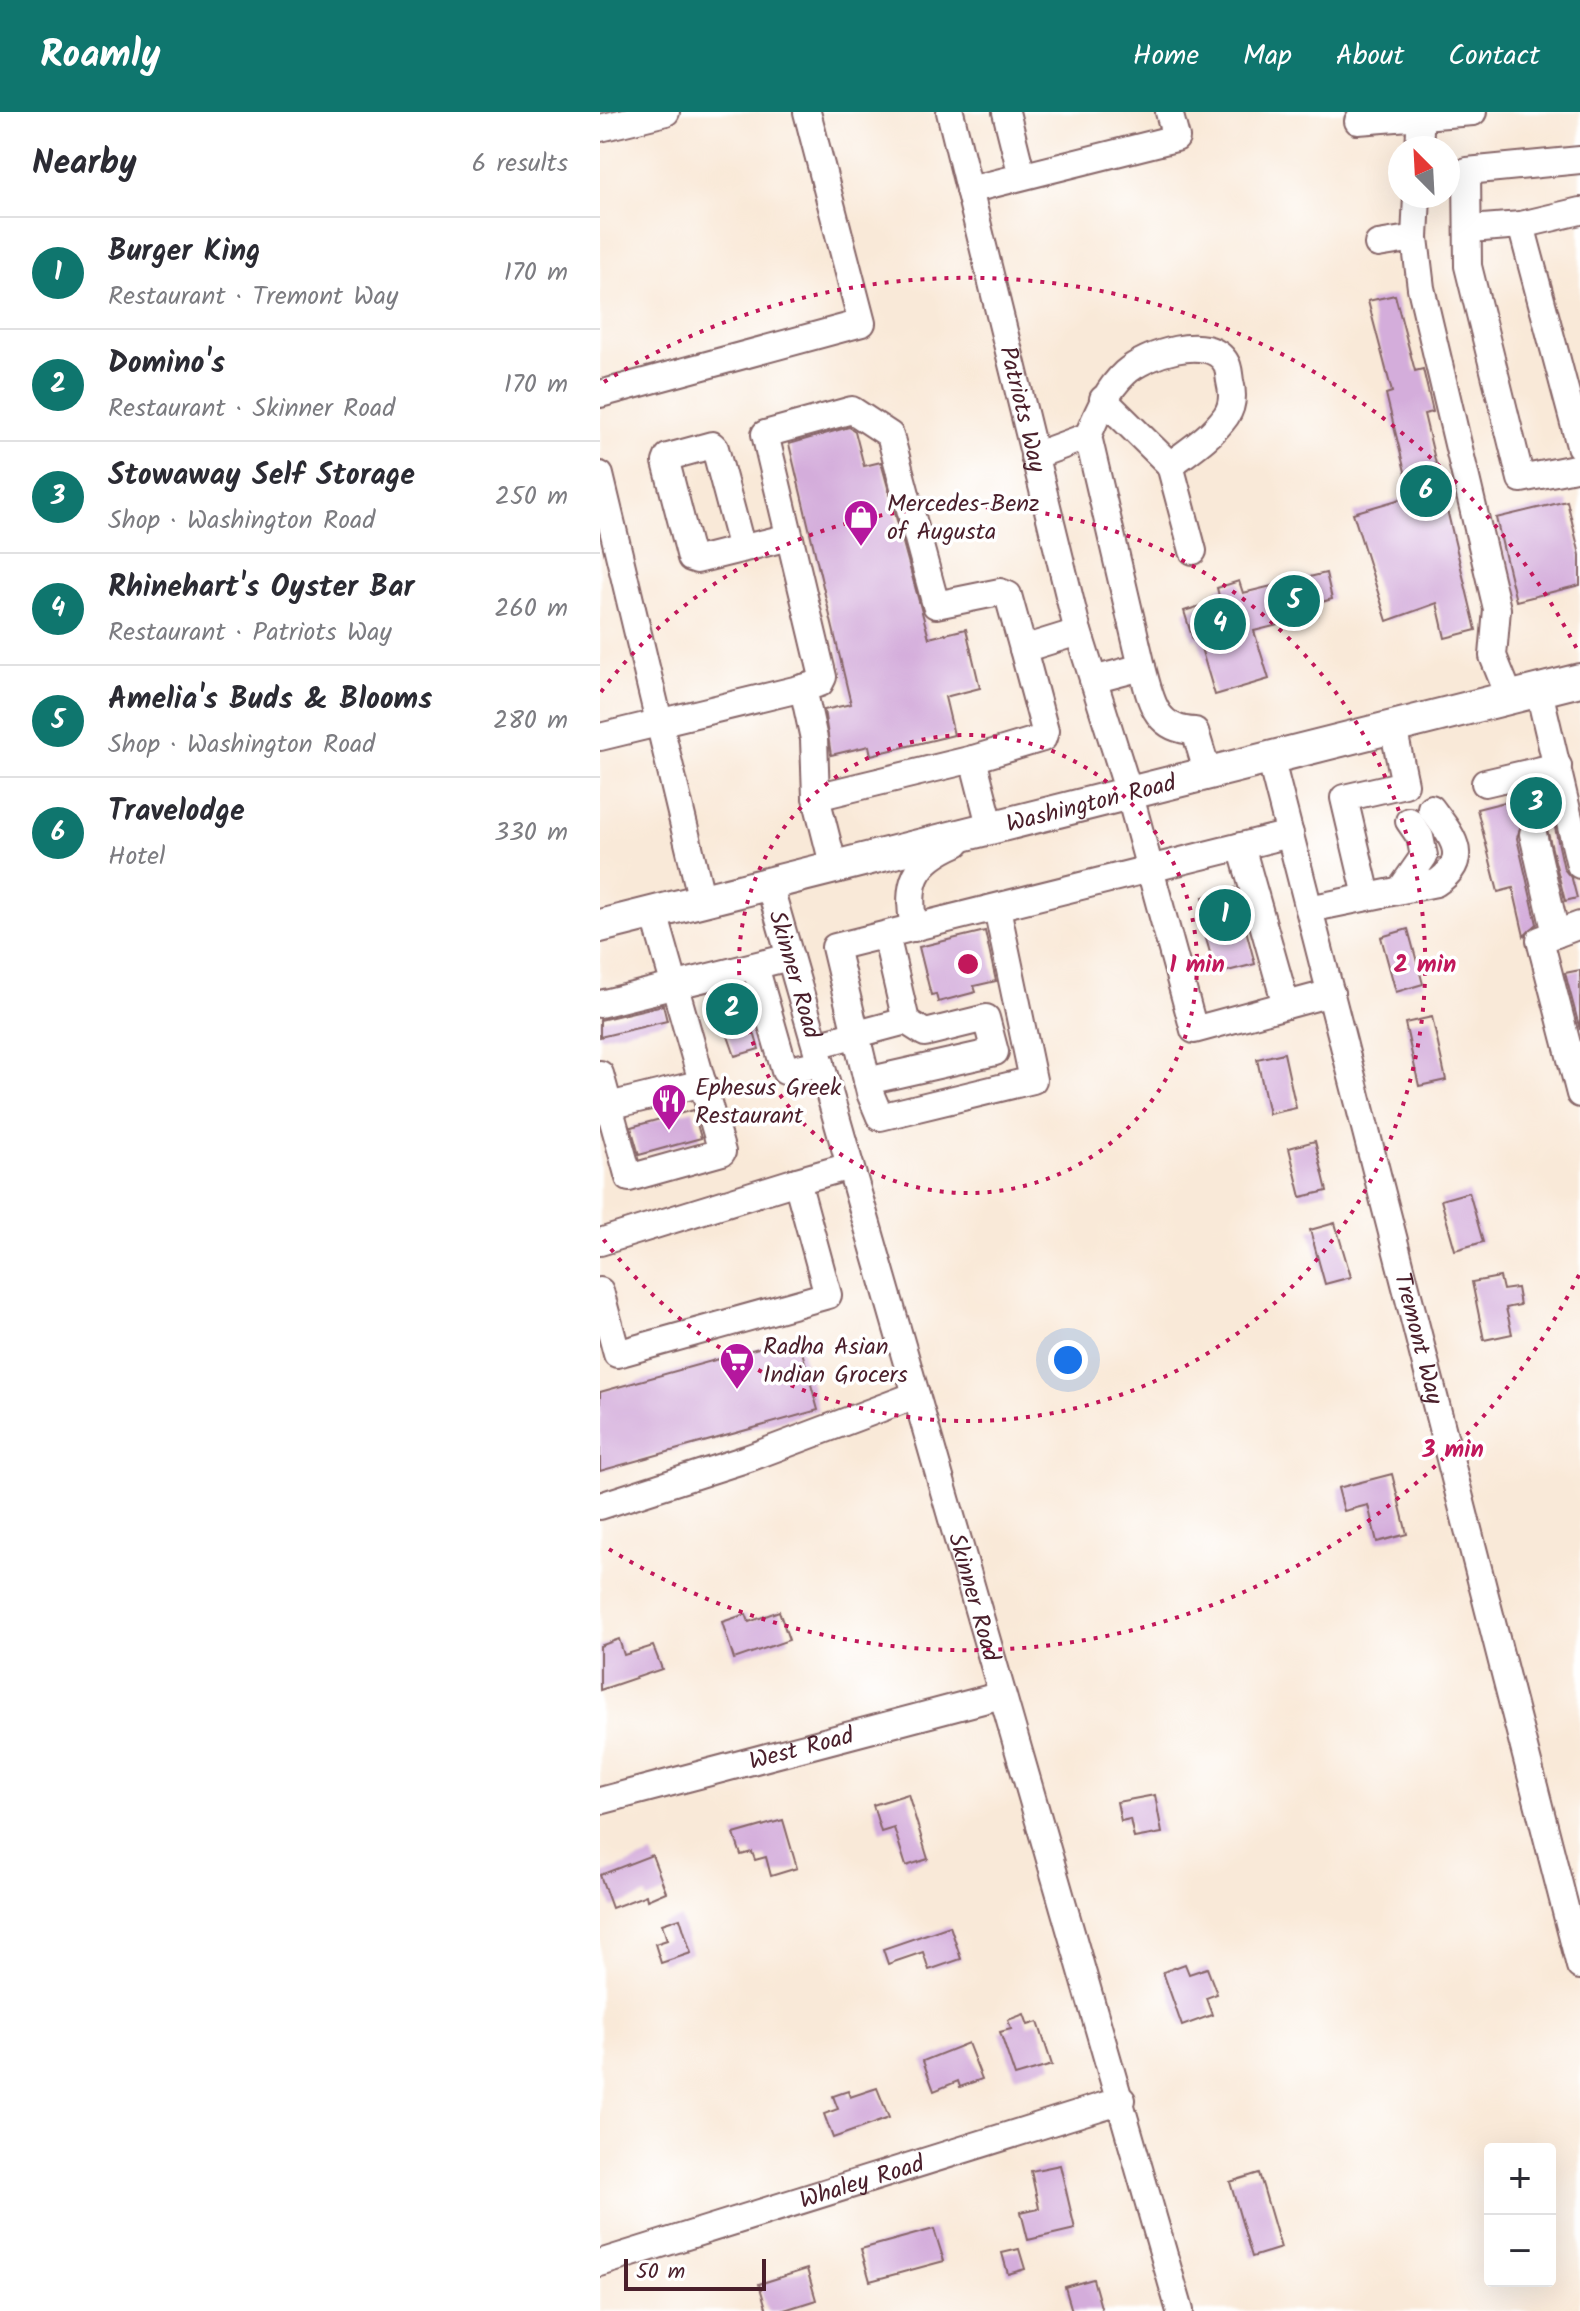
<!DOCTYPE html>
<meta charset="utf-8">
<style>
body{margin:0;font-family:Kalam,sans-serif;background:#f7f7f7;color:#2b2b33}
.controls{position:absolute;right:24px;bottom:24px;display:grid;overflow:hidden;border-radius:8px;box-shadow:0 8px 32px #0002}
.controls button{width:72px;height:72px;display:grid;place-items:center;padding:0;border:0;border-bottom:2px solid #e1e1e2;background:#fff;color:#2b2b33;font:40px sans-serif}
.compass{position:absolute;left:788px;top:24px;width:72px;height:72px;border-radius:50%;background:#fff;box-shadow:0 8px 32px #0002;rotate:336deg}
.scale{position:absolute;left:24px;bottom:20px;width:142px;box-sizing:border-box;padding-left:8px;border:4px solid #4a1f2b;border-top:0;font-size:22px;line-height:28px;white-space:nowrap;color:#4a1f2b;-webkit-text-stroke:6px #fff;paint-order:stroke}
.you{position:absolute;left:468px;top:1248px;width:28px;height:28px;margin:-20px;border:6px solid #fff;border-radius:50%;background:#1a73e8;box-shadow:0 0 0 12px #1a73e833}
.badge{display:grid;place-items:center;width:52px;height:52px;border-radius:50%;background:#0f766e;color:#fff;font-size:26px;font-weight:700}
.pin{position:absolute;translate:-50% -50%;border:4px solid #fff;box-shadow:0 2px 8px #0006}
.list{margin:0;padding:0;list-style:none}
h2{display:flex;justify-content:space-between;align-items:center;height:104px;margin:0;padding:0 32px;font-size:34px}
h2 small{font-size:26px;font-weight:400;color:#7c7c81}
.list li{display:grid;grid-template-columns:52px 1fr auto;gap:24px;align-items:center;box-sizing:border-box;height:112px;padding:0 32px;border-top:2px solid #e1e1e2}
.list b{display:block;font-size:30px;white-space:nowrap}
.list p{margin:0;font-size:26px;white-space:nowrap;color:#7c7c81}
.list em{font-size:26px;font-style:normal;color:#7c7c81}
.map{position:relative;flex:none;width:980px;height:2199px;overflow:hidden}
header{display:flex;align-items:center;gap:48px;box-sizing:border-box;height:112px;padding:0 40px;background:#0f766e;color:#fff}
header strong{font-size:38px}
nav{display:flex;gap:44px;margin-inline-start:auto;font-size:28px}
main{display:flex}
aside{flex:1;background:#fff}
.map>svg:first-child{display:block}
</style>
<header>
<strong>Roamly</strong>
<nav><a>Home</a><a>Map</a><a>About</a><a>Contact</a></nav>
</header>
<main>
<aside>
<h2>Nearby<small>6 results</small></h2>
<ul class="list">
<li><span class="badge">1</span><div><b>Burger King</b><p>Restaurant · Tremont Way</p></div><em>170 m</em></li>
<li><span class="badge">2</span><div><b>Domino's</b><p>Restaurant · Skinner Road</p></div><em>170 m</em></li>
<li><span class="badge">3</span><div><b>Stowaway Self Storage</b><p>Shop · Washington Road</p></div><em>250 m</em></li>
<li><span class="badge">4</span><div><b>Rhinehart's Oyster Bar</b><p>Restaurant · Patriots Way</p></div><em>260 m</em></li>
<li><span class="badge">5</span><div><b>Amelia's Buds &amp; Blooms</b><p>Shop · Washington Road</p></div><em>280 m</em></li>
<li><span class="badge">6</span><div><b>Travelodge</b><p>Hotel</p></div><em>330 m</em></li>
</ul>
</aside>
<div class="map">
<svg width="980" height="2199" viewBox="0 0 980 2199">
<rect width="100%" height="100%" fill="#fff"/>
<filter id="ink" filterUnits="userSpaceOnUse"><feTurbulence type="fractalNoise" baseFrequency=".0125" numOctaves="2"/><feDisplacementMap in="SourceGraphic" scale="16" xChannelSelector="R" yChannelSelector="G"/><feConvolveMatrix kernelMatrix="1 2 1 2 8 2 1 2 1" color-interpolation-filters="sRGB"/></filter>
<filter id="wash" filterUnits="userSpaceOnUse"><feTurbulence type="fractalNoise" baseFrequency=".006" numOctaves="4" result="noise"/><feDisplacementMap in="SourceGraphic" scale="32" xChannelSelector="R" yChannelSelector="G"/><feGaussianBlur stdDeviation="1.8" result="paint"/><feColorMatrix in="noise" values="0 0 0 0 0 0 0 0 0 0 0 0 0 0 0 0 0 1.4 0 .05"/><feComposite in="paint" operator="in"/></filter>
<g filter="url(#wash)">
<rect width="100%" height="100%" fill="#f9e9d8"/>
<g id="blocks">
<g fill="#d4addb">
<polygon points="795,183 815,259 823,257 833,300 824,302 876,518 845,526 837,491 787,509 753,401 811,384 786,282 792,280 768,189"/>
<polygon points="249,315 255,319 264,354 281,350 329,526 366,517 380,576 345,585 354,623 271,643 269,634 231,643 224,598 251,592 189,332"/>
<polygon points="967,389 980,443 980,473 916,489 896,406"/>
<polygon points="726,461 732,487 715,492 718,503 654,519 669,567 615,583 598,526 593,528 584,499 620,488 617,476 639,469 643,481"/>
<polygon points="917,687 922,710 917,726 937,812 924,824 913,776 898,780 877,697"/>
<polygon points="954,711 964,757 972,767 977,786 965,789 946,713"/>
<polygon points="635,776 655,852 616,862 605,823 612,821 603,785"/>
<polygon points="808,817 823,872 796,880 781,825"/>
<polygon points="385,819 396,869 374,874 376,880 338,890 336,882 331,883 319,835"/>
<polygon points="980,858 980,918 965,861"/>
<polygon points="140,874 159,937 135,944 113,881"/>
<polygon points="63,893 67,909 0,925 0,908"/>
<polygon points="832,905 846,968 819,974 805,911"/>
<polygon points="684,941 696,996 669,1002 657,947"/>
<polygon points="93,998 101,1026 39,1043 31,1015"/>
<polygon points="715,1029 727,1079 701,1085 689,1036"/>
<polygon points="869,1080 883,1130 855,1138 841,1088"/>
<polygon points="735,1111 751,1165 725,1172 710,1118"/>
<polygon points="900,1165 903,1178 917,1176 920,1193 906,1196 912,1222 884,1228 872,1170"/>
<polygon points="198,1225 218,1298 0,1359 0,1280"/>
<polygon points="792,1362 807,1422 777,1430 768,1393 744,1399 738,1376"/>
<polygon points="179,1499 189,1528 134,1547 122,1510 146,1502 149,1510"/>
<polygon points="19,1527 24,1543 53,1534 62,1557 0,1578 0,1534"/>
<polygon points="308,1682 328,1747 306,1754 294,1716 281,1720 273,1693"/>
<polygon points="555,1683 562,1721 534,1726 530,1707 521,1709 517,1690"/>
<polygon points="183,1708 197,1756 171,1764 166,1745 155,1748 152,1740 141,1743 134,1722"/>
<polygon points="52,1743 66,1780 47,1788 46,1783 12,1796 0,1763"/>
<polygon points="80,1806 91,1841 61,1851 55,1832 67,1828 62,1812"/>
<polygon points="350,1814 361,1847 329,1858 323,1840 288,1852 283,1837"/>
<polygon points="585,1852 589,1862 607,1856 617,1882 606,1886 612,1903 582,1914 563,1860"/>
<polygon points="424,1902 428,1913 438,1910 452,1953 415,1964 400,1920 411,1917 408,1908"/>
<polygon points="368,1931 382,1967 360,1975 358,1969 334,1979 323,1949"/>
<polygon points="277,1976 289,2006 233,2026 224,2002 238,1997 233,1984 248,1979 250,1985"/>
<polygon points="460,2053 475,2117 428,2128 421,2100 439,2096 431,2059"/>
<polygon points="659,2061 681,2136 652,2145 630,2070"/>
<polygon points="334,2117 344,2149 270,2169 261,2137"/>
<polygon points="419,2137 425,2157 408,2162 402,2141"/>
<polygon points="207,2157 216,2188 181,2199 167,2199 159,2172"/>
<polygon points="493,2167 502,2199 472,2199 465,2175"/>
</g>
</g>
</g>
<g filter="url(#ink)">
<use href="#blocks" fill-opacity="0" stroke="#876668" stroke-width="2"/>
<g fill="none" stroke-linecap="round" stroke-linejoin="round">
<g stroke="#876668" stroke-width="30">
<g id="minor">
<path id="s1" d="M 350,0 L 477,516 L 530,684 L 594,918 L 731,881"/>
<polyline points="406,0 422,64"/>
<polyline points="758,9 873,0"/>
<polyline points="0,16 66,0"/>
<polyline points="819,36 821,0"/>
<polyline points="980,48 867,59 868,154 921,367 980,355"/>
<polyline points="369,78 576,26 569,0"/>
<polyline points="980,99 921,113 980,334"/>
<polyline points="870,117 921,113"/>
<polyline points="815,126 817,84"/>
<polyline points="778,132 815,126 821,176 897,497 893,544 910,586"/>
<polyline points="0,282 262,211 207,0"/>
<polyline points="503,287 570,353"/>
<path d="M 488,324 C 498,300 506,279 525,261 C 544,243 609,220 626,251 C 629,255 629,264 630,269 C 633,281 633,294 626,304 C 611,325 590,338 570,353 L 593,439"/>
<polyline points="434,344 488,324 542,555 493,568"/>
<polyline points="0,363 102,789"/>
<polyline points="142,437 115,336 112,333 68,345 66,350 91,446 97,448 189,425"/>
<path d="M 542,555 C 551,589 555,618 595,619 L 608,662"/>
<polyline points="939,579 980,753"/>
<polyline points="0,625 203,576"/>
<path id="s2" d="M 670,645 L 980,1854"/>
<polyline points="373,647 443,626 445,619 423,537 478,520"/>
<polyline points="885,671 958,654"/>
<polyline points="216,685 214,627 203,576 220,571 223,565 165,322 252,298 290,323 336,493 400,480 408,483 423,537"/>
<polyline points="933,722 956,822"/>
<polyline points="641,734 686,893"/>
<polyline points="234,756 216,685 373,647 391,717"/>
<path id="s3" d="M 169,772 L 580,2199"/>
<polyline points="801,777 824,744 820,725 809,709"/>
<polyline points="767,784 744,686 805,672 793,615"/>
<polyline points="397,796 433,968 280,1005 270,981 235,835 690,722"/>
<path d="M 709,797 L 836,771 C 874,746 850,722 831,696"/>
<polyline points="980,813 940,828 980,982"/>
<path d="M 314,816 C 306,771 313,750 357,731"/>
<polyline points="286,823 306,909"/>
<polyline points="155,854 185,959 221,951"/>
<polyline points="0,892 190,845"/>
<polyline points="216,933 306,909 325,921 386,906 395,940 267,969"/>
<polyline points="0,962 29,1066 122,1040 54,801"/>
<polyline points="9,994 103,971"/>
<polyline points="0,1130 197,1069"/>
<polyline points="0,1179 17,1242 228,1183 197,1069 250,1054"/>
<polyline points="0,1394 149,1346 316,1283"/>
<path id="s4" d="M 0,1689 L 402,1583"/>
<path id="s5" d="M 0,2151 L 522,1988"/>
</g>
</g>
<g stroke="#876668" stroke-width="36">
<g id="major">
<path id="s6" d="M 0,814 L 980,568"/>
</g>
</g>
<use href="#minor" stroke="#fff" stroke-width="26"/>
<use href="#major" stroke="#fff" stroke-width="32"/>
</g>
</g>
<g fill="none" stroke="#c2185b" stroke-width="4" stroke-dasharray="4 8">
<circle cx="368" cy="852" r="229"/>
<path d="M1 580A457 457 0 1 1 1 1124"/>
<path d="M979 1163A686 686 0 0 1 4 1434M4 270A686 686 0 0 1 979 541"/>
</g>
<defs>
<g id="shop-pin" transform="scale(1.8)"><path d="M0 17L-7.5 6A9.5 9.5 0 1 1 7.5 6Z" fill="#b5179e" stroke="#fff"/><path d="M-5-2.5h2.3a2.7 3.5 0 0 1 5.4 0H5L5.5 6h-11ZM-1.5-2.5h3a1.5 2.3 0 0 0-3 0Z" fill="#fff"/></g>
<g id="restaurant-pin" transform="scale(1.8)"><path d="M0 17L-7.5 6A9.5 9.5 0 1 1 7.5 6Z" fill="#b5179e" stroke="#fff"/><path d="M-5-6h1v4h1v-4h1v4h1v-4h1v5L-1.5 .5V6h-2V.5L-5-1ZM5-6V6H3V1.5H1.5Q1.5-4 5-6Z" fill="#fff"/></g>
<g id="supermarket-pin" transform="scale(1.8)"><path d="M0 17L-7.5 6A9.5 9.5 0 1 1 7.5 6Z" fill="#b5179e" stroke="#fff"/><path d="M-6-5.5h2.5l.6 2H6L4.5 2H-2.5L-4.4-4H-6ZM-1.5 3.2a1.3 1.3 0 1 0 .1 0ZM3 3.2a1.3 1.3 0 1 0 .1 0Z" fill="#fff"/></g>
</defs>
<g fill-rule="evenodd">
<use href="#shop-pin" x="261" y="405"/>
<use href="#restaurant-pin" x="69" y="989"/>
<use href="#supermarket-pin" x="137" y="1248"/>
</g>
<g text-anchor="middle" stroke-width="7" stroke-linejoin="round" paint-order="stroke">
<g font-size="24" fill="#4a1f2b" stroke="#fff">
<text dy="8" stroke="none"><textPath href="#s1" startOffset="306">Patriots Way</textPath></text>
<text dy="8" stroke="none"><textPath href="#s6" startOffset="506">Washington Road</textPath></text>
<text dy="8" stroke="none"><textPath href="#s3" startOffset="94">Skinner Road</textPath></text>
<text dy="8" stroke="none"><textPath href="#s2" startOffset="600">Tremont Way</textPath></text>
<text dy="8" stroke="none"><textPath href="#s3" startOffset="742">Skinner Road</textPath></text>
<text dy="8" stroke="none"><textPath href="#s4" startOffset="208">West Road</textPath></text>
<text dy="8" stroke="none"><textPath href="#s5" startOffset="274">Whaley Road</textPath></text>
</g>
<g font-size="24" fill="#4a1f2b" stroke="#fff" text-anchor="start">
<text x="287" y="399">Mercedes-Benz<tspan x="287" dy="28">of Augusta</tspan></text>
<text x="95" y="983">Ephesus Greek<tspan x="95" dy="28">Restaurant</tspan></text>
<text x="163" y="1242">Radha Asian<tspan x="163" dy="28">Indian Grocers</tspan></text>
</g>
</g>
<circle cx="368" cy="852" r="12" fill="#c2185b" stroke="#fff" stroke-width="4"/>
<g font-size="24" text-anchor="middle" font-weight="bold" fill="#c2185b" stroke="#fff" stroke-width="7" stroke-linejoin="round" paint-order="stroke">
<text x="597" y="860">1 min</text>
<text x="825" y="860">2 min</text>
<text x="853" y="1345">3 min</text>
</g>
</svg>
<div class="controls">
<button>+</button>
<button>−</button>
</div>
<svg class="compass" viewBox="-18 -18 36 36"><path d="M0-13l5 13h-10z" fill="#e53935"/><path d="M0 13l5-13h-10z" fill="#7c7c81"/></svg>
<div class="scale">50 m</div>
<div class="you"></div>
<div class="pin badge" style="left:625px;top:803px">1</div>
<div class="pin badge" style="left:132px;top:897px">2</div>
<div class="pin badge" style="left:936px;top:691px">3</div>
<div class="pin badge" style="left:620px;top:512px">4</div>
<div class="pin badge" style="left:694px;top:489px">5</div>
<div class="pin badge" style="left:826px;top:379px">6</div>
</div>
</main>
